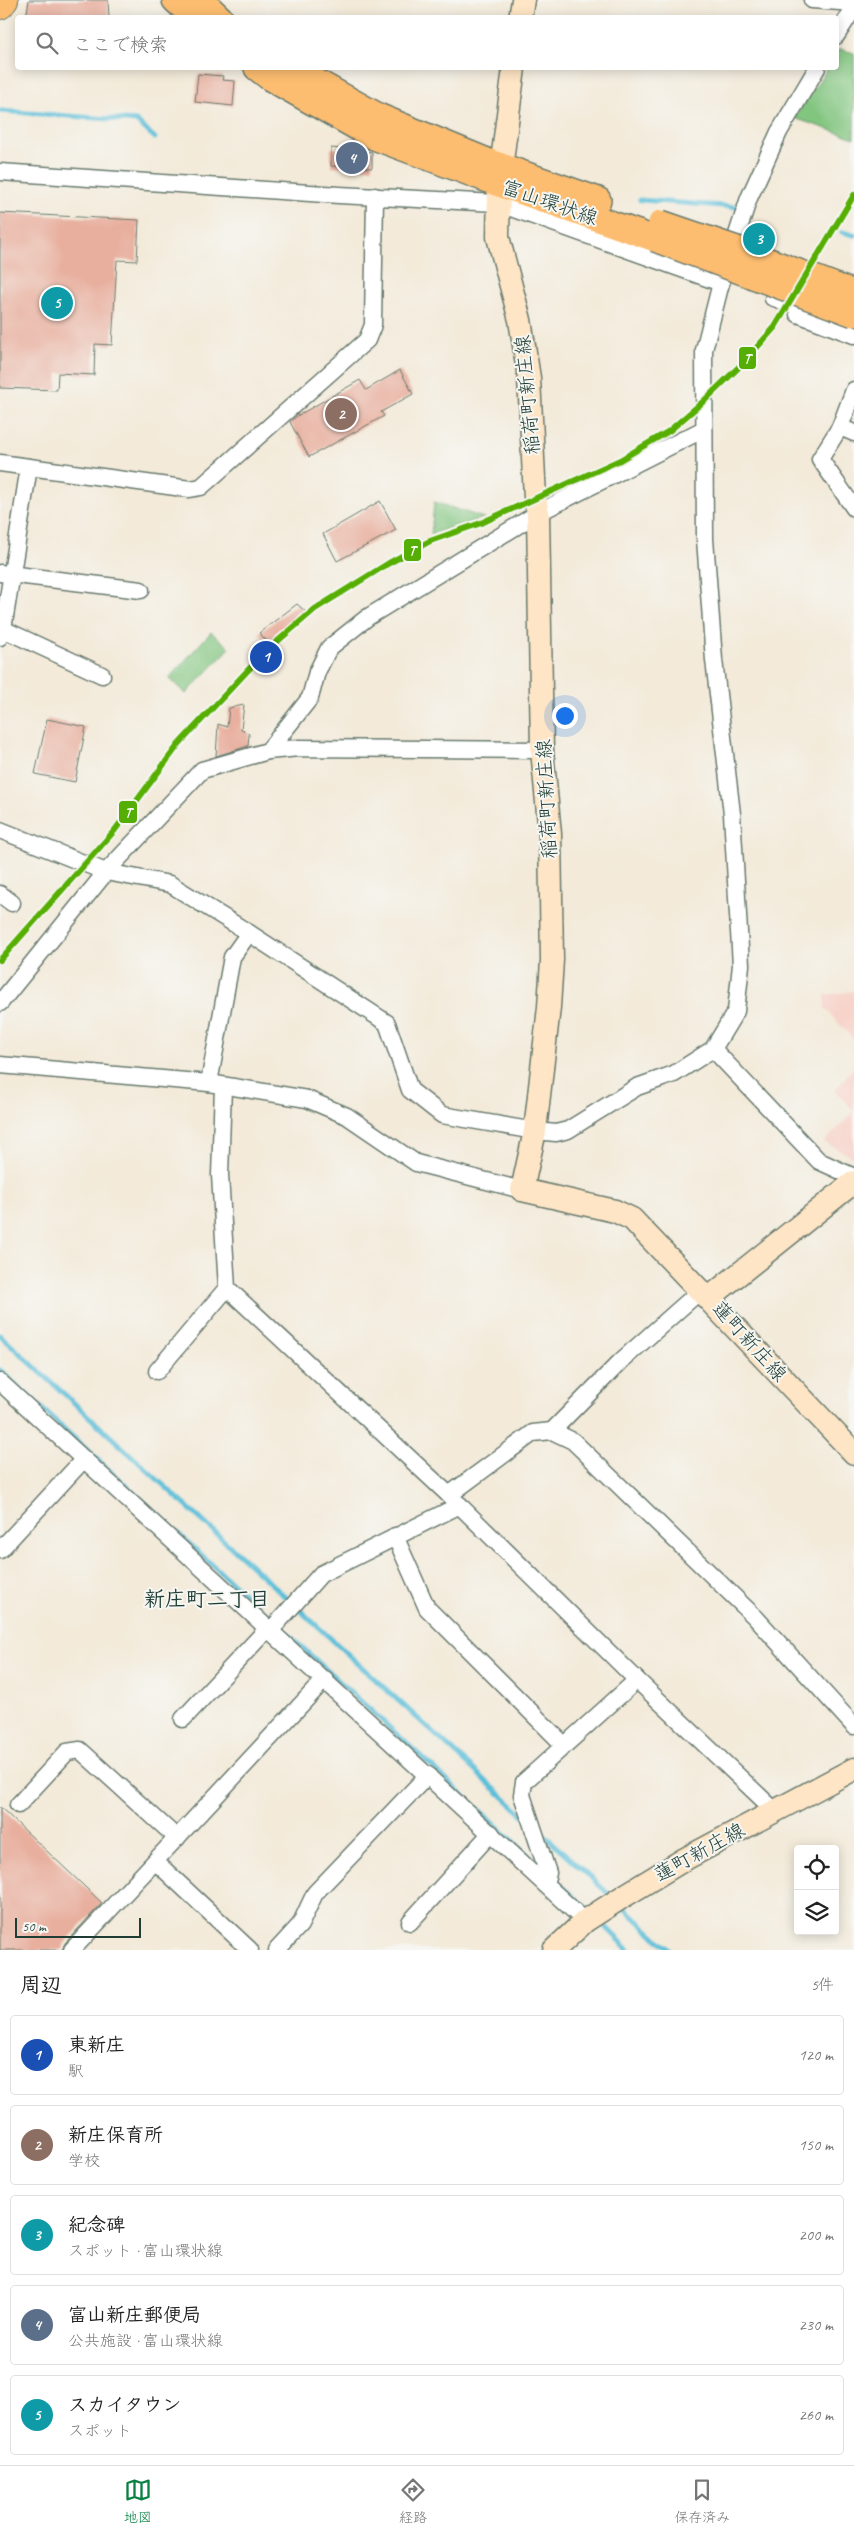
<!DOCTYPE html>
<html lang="ja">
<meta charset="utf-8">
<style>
body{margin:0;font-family:Caveat,"Klee One",sans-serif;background:#f2f2f2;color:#222}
.controls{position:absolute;right:15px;bottom:15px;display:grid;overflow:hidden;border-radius:5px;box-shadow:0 2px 12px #0003}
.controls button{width:45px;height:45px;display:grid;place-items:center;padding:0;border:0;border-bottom:1px solid #e0e0e0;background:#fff;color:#222;font:25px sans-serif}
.scale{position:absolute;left:15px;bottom:12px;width:126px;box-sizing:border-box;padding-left:5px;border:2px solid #1f3d34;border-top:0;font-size:14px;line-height:18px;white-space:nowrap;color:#1f3d34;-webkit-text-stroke:4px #f6f6f2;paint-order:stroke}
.you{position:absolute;left:564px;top:715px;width:18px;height:18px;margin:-12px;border:4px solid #fff;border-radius:50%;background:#1a73e8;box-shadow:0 0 0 8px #1a73e833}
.badge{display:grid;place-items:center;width:32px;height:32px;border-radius:50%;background:#0b8043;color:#fff;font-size:16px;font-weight:700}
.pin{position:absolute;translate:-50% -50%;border:2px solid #fff;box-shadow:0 1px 5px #0006}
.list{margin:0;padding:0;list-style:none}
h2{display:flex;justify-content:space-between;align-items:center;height:65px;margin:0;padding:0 20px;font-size:21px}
h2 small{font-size:16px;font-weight:400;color:#767676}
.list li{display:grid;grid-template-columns:32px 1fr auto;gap:15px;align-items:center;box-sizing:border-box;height:80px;margin:0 10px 10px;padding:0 10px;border:1px solid #e0e0e0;border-radius:5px}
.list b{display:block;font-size:19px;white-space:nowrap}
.list p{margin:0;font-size:16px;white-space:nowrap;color:#767676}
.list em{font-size:16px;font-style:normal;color:#767676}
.icon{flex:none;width:28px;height:28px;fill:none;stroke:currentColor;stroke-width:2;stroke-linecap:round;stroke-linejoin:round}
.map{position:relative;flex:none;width:854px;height:1950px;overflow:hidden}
.search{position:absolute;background:#fff;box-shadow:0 2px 12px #0003;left:15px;right:15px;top:15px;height:55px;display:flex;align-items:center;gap:12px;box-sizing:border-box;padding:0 18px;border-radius:5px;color:#767676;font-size:19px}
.sheet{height:515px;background:#fff}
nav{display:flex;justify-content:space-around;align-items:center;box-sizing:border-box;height:70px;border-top:1px solid #e0e0e0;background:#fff;font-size:14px;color:#767676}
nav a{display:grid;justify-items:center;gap:2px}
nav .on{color:#0b8043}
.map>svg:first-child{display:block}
</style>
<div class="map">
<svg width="854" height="1950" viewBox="0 0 854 1950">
<rect width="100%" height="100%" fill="#f6f6f2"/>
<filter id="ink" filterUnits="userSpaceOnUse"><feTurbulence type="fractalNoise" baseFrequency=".02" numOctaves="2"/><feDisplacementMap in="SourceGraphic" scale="10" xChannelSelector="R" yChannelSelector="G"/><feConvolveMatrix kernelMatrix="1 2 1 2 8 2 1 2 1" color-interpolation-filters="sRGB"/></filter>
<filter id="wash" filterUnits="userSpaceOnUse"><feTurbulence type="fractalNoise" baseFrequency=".0096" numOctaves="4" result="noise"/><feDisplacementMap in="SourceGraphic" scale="20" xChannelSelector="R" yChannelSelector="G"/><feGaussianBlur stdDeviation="1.12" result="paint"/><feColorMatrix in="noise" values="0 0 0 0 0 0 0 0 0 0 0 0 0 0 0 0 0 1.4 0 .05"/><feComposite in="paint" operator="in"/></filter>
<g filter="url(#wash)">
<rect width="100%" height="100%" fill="#f3ead9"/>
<g fill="#f7d1c8">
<polygon points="854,991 854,1040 825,1008 825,995"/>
<polygon points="854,1067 854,1111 835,1090"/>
<polygon points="854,1112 854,1158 824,1142"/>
</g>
<g fill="#81c57f" stroke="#50815a">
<polygon points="840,49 854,53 854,138 794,118 828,68 836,68 837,54"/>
<polygon points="434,502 484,518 431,534"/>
<polygon points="211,632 230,648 186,694 169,678"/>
</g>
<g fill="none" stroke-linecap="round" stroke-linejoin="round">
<g stroke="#5bbfd9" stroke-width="5">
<polyline points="1,111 136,121 155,138"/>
<polyline points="640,200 737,207"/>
<polyline points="842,232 854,235"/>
<polyline points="0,1335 523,1815"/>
<polyline points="0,1370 539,1865"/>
<polyline points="540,1831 613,1898"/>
<polyline points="551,1876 589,1911"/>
<polyline points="621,1905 670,1950"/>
<polyline points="599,1920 629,1950"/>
</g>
</g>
<g id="blocks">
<g fill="#e8af9e">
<polygon points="29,0 108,0 109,18 26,18"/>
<polygon points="198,74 223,76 222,80 235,81 233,106 195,102"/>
<polygon points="331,148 372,152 372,168 331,166"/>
<polygon points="0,213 139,220 137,261 117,260 112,345 95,344 94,375 58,373 57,390 0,388"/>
<polygon points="400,370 413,394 381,412 384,416 309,457 290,422 297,416 360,380 366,390"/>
<polygon points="380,501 396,530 337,561 323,534"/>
<polygon points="297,604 306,612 271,645 259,633"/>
<polygon points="244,705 241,729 249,734 248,746 216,756 218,724 227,727 229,708"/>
<polygon points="47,719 86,727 75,782 35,774"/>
<polygon points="0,1807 102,1903 65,1943 62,1950 0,1950"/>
</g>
</g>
</g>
<g filter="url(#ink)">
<use href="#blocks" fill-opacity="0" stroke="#697a6e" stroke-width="1"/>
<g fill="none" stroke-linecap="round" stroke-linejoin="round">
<g stroke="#697a6e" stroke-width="15">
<polyline id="pedestrian" points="771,299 809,312"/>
</g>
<g stroke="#697a6e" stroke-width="19">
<g id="minor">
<polyline points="812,0 854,3"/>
<polyline points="836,36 854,8"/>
<polyline points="0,172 339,195 497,203 721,283"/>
<polyline points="798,314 854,335"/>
<polyline points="840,427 854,390"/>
<polyline points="854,433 840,427 820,459 854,508"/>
<polyline points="0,463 190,489 201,487 367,340 373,325 375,196"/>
<polyline points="0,573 141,590"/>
<polyline points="3,629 102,675"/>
<polyline points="0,637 3,629 29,467"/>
<polyline points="268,751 310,698 317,672 329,648 368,617 538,513 704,429"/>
<polyline points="0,830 106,872 170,884 249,933 387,1023 410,1090 442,1115 535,1131 556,1133 568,1130 637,1087 674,1074 713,1049 736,1011 741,965 732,814 714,660 705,539 704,350 721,283 749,198 779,132 817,68"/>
<polyline points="0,894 12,903"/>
<polyline points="0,1003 106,872 202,770 268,751 299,748 542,750"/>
<polyline points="713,1049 819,1161 854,1177"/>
<polyline points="0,1065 209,1083 307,1099 347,1116 416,1163 522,1190"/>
<polyline points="209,1083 232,957 249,933"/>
<polyline points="223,1087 220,1175 227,1288 449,1495 637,1680 775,1811"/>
<polyline points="157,1371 227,1288"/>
<polyline points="0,1382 585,1921"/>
<polyline points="552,1431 621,1361 701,1290"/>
<polyline points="449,1495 533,1433 552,1431 573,1441 755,1617 854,1726"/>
<polyline points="395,1536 427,1608 564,1745"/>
<polyline points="0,1550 84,1459"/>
<polyline points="271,1630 321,1574 460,1505"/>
<polyline points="183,1719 269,1627"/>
<polyline points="18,1805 67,1752 80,1750 177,1838"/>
<polyline points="156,1862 250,1950"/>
<polyline points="545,1884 548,1873 522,1795 524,1782 637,1680"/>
<polyline points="410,1922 491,1833"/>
<polyline points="72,1950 325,1679"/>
<polyline points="277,1950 300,1925 315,1893 428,1775"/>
</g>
</g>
<g stroke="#697a6e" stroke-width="25">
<g id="secondary">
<polyline points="520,18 523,0"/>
<polyline points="514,68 499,184 498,237 520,320 529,378 535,498 538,513 542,750 550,834 552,960 549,1007 535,1131 522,1190 615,1211 632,1219 854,1453"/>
<polyline points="709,1298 854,1182"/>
<polyline points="554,1950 585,1921 624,1896 685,1859 854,1769"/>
</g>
</g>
<g stroke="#697a6e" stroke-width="28">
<g id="primary">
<polyline points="175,0 194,18"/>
<polyline points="201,0 220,18"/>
<polyline points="257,68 270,78 374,137 499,184 655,239"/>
<polyline points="292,68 378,116 487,161 598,200"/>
</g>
</g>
<g stroke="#697a6e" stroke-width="30">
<polyline id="trunk" points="0,5 4,0"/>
</g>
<use href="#pedestrian" stroke="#fff" stroke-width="12"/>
<use href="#minor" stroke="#fff" stroke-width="16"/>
<use href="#secondary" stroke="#fee5c5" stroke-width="22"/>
<use href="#primary" stroke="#fcbd6f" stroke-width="25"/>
<use href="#trunk" stroke="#fcbd6f" stroke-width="28"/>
<g stroke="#697a6e" stroke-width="28" stroke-linecap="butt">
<g id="primary-bridge">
<polyline points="661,223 740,250 854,293"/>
<polyline points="655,239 854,314"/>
</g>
</g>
<use href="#primary-bridge" stroke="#fcbd6f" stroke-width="25"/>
<g stroke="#f6f6f2" stroke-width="10">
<polyline id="rail-1" points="0,960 115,830 179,744 265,652 315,609 389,563 430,541 481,523 620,460 669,431 705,400 744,362 775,327 854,195"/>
</g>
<use href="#rail-1" stroke="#55ae04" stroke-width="6"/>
</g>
</g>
<g text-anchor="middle" stroke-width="4" stroke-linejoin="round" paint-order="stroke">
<g font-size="20" fill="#1f3d34" stroke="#f6f6f2">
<text transform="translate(550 202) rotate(19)" y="7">富山環状線</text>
<text transform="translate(527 395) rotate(-95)" y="7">稲荷町新庄線</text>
<text transform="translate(546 799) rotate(-93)" y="7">稲荷町新庄線</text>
<text transform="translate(750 1341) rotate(48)" y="7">蓮町新庄線</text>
<text transform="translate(699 1852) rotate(-29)" y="7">蓮町新庄線</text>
</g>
<g font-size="21" font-weight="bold" fill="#1f3d34" stroke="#f6f6f2">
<text x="207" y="1606">新庄町二丁目</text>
</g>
</g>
<g stroke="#f6f6f2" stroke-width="2">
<rect x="738" y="346" width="19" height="24" rx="5" fill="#55ae04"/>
<rect x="403" y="538" width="19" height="24" rx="5" fill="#55ae04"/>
<rect x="118" y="800" width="20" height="24" rx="5" fill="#55ae04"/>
</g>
<g font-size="14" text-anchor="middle" font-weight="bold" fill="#fff">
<text x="747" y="363">T</text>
<text x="412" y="555">T</text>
<text x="128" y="817">T</text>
</g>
</svg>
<div class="controls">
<button><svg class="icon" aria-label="locate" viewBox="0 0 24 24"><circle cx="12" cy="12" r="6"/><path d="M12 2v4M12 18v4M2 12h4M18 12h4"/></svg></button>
<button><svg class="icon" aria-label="layers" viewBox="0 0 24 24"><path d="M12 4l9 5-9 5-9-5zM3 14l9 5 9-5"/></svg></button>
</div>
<div class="scale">50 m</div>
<div class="you"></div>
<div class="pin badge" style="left:266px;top:657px;background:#1a4fb4">1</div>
<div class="pin badge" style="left:341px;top:414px;background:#8d6e63">2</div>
<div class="pin badge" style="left:759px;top:239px;background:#0f9aa8">3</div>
<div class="pin badge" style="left:352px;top:158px;background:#5c6f8a">4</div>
<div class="pin badge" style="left:57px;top:303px;background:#0f9aa8">5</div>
<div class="search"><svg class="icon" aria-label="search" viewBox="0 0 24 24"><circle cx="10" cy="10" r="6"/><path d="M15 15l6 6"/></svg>ここで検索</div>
</div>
<section class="sheet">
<h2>周辺<small>5件</small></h2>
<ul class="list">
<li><span class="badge" style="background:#1a4fb4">1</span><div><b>東新庄</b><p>駅</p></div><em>120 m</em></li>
<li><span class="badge" style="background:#8d6e63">2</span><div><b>新庄保育所</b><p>学校</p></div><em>150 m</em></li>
<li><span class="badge" style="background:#0f9aa8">3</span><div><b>紀念碑</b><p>スポット · 富山環状線</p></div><em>200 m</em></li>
<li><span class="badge" style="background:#5c6f8a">4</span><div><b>富山新庄郵便局</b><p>公共施設 · 富山環状線</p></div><em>230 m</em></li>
<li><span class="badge" style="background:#0f9aa8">5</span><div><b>スカイタウン</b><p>スポット</p></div><em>260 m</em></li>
</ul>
</section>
<nav>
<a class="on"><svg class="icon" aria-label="map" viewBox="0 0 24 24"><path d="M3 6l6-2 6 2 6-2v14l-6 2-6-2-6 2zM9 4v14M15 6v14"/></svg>地図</a>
<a><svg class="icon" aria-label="directions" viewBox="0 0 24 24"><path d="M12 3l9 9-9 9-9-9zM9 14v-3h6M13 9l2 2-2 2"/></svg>経路</a>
<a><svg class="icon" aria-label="saved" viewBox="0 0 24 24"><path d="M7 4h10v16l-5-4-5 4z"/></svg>保存済み</a>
</nav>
